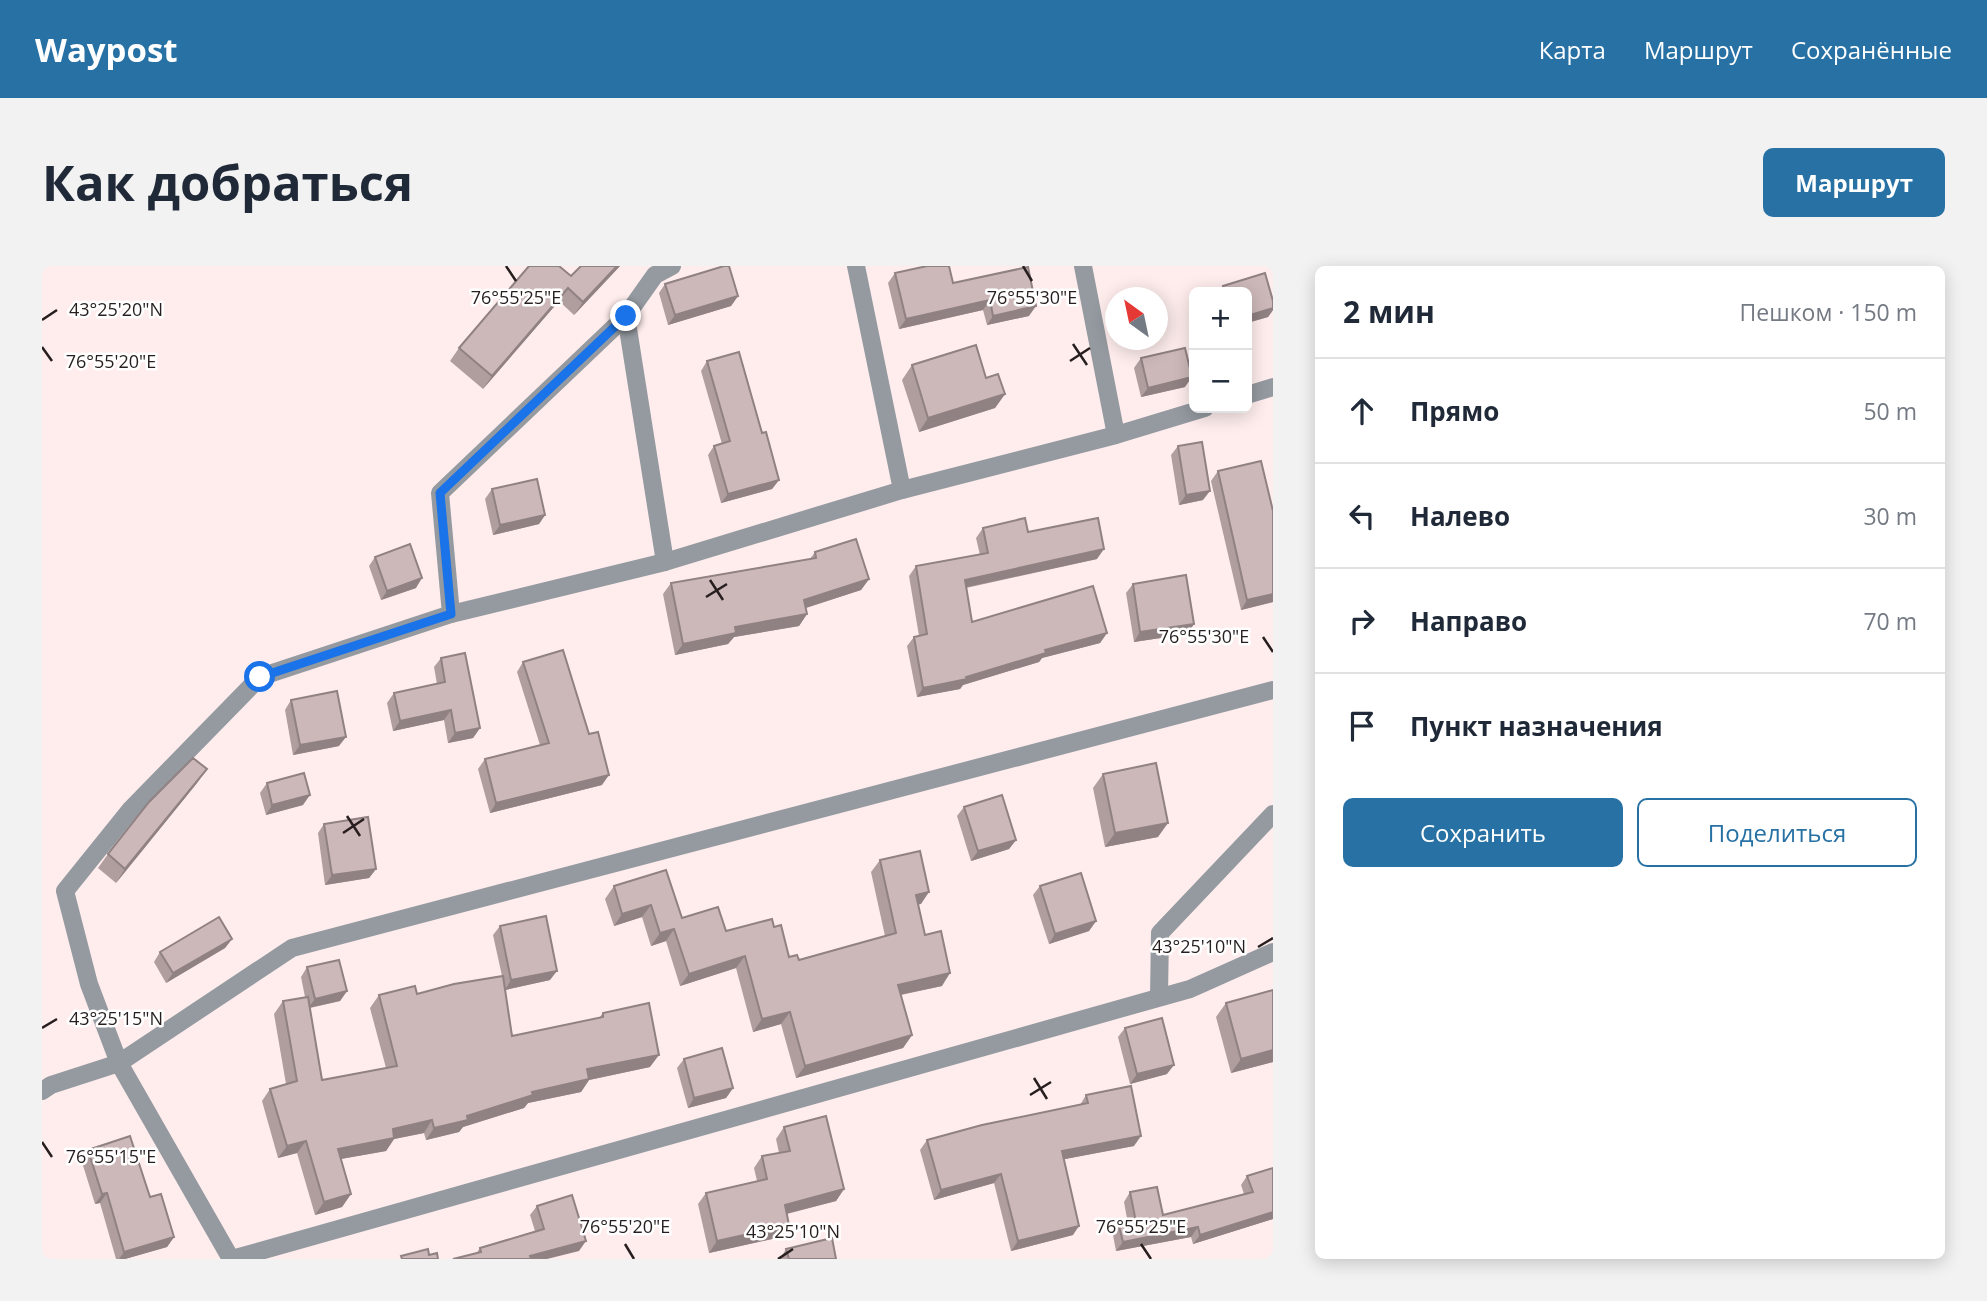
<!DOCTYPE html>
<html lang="ru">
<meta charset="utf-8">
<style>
body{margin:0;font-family:"Open Sans",sans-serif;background:#f2f2f3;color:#1f2937}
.controls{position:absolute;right:21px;top:21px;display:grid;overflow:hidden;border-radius:10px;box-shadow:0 4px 18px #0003}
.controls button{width:63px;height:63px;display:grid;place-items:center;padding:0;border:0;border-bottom:2px solid #e0e1e3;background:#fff;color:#1f2937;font:35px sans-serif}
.compass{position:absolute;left:1063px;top:21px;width:63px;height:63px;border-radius:50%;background:#fff;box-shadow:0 4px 18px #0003;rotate:327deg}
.stop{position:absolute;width:21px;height:21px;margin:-16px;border:5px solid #1a73e8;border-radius:50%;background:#fff}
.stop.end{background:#1a73e8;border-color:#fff;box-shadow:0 2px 7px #0008}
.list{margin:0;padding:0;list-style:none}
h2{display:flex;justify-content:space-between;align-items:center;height:91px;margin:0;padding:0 28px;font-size:30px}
h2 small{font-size:23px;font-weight:400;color:#747a83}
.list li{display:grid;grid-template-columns:46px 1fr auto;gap:21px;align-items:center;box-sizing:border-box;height:105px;padding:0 28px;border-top:2px solid #e0e1e3}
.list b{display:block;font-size:26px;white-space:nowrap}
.list em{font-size:23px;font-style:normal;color:#747a83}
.actions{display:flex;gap:14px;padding:21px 28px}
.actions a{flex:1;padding:16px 0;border:2px solid #2771a4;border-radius:10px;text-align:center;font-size:24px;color:#2771a4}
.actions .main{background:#2771a4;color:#fff}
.icon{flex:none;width:38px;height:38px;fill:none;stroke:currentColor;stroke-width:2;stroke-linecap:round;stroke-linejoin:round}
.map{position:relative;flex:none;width:1231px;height:993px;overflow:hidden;border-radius:10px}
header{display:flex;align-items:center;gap:42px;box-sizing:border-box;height:98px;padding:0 35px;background:#2771a4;color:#fff}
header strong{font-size:33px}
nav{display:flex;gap:38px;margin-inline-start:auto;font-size:24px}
.intro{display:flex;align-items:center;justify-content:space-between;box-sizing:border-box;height:168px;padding:0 42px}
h1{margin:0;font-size:49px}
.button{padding:18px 32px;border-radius:10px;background:#2771a4;color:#fff;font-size:24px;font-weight:700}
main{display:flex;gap:42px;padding:0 42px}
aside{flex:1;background:#fff;border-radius:10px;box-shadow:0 4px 18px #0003}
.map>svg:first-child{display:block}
</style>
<header>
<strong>Waypost</strong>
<nav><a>Карта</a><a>Маршрут</a><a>Сохранённые</a></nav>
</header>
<div class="intro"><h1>Как добраться</h1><a class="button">Маршрут</a></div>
<main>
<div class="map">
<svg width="1231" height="993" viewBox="0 0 1231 993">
<rect width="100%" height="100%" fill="#ffeded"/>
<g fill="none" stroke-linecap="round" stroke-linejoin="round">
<g stroke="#949aa0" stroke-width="18">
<polyline points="630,0 613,9 584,50 398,227 409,348 218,411 89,543 23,625 47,718 77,797 250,682 1231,424"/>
<polyline points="1041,0 1074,169"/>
<polyline points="1205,129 1231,121"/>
<polyline points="860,224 1074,169 1163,142"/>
<polyline points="623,296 860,224 814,0"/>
<polyline points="409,348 623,296 584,50"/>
<polyline points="1117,731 1118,667 1231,548"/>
<polyline points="0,825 9,819 77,797 189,993"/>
<polyline points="190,993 1148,723 1231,686"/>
</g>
</g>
<g fill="#b09e9f">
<polygon points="578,0 532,49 517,35 441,123 408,95 417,82 529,10"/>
<polygon points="853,7 911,17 987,50 945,59 941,44 857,63 846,17"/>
<polygon points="1223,7 1231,35 1231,44 1226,51 1205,57 1205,26 1177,26 1181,20"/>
<polygon points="623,18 696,30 689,40 626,59 617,27"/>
<polygon points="1099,92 1143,121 1099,131 1092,102"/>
<polygon points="665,95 720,167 737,214 730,223 679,237 666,189 672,180 680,178 659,105"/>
<polygon points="870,99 944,112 963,128 953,142 877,166 860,114"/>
<polygon points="1136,180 1161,234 1137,239 1129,189"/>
<polygon points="1176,205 1231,245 1231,336 1199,344 1169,215"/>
<polygon points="450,223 503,249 497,258 451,269 443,233"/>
<polygon points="941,262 986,266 1055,293 924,322 930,356 1065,367 1058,377 1000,392 997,396 921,419 918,423 875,431 865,380 872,371 877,370 867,310 874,300 938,289 934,272"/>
<polygon points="773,286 827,313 819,324 764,342 765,348 757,360 692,371 686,378 633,389 621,328 629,317 768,293"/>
<polygon points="333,291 374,322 339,334 327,300"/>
<polygon points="1091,318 1152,358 1145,368 1092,376 1084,327"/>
<polygon points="399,392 438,462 431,472 406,477 402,454 351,465 345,437 352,427 395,418 392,401"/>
<polygon points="481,396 560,519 448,547 436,503 443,493 498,479 475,406"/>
<polygon points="249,434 297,480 251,489 243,444"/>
<polygon points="1061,508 1116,571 1063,581 1051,522"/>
<polygon points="155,517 74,617 56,602 66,588"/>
<polygon points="225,517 261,539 224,549 218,527"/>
<polygon points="922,541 974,574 967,583 929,595 915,550"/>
<polygon points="282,558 334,603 327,612 283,619 276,567"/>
<polygon points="838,594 879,638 876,638 883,669 900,720 859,729 870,769 861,782 754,812 739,758 711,766 694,702 638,720 624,675 609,680 600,651 572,660 563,633 572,620 640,652 684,665 732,661 747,691 757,694 843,670 829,606"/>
<polygon points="998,620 1054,655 1047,665 1007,678 991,629"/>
<polygon points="458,660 508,714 463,724 470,770 557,752 561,747 608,801 547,814 539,826 486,837 482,842 421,861 417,866 384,874 382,867 352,873 344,885 299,893 309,928 300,941 273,949 255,887 236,892 220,835 228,823 244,818 232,748 241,735 263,731 259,711 265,701 305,725 298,735 268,742 280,814 344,802 328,742 337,729 375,728 460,710 451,669"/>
<polygon points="190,673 183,682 124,717 112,696 118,686"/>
<polygon points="1231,724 1231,796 1189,807 1174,751 1184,737"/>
<polygon points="1083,762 1125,808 1088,818 1076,771"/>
<polygon points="642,793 691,822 684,832 646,842 635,802"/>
<polygon points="1044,829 1092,880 1022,893 1031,969 969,985 952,917 892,934 878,884 885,874 1038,839"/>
<polygon points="742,861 802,923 794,935 745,948 739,971 667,987 656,938 664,927 715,915 712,902 720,890 737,887 734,873"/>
<polygon points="46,884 108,931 132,971 125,981 83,993 74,993 58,937 53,938 39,893"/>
<polygon points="1231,902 1231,953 1151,978 1149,971 1074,985 1071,969 1077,960 1086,958 1082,936 1088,926 1121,949 1202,928 1199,919 1205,910"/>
<polygon points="495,940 537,985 434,988 438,982 493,965 488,949"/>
<polygon points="744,983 794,993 738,993"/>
</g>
<g fill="#908182">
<polygon points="575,0 578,0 532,49 541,36"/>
<polygon points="526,22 517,35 441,123 450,110"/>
<polygon points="696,30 689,40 626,59 633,49"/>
<polygon points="948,34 941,44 857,63 864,53"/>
<polygon points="994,40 987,50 945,59 951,50"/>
<polygon points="1231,42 1231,44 1226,51 1205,57 1205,50"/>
<polygon points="1150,111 1143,121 1099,131 1106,122"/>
<polygon points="963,128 953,142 877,166 886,152"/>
<polygon points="737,214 730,223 679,237 686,228"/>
<polygon points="1168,225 1161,234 1137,239 1144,229"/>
<polygon points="503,249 497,258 451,269 458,259"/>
<polygon points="1062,283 1055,293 916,323 923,314"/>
<polygon points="380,312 374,322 339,334 345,325"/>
<polygon points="827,313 819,324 754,345 762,334"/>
<polygon points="1231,328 1231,336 1199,344 1205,334"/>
<polygon points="765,348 757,360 692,371 686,378 633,389 641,378 693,361"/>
<polygon points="1152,358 1145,368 1092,376 1098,366"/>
<polygon points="1065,367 1058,377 1000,392 997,396 921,419 918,423 875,431 881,422 924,411 1003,384"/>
<polygon points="409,444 402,454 351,465 358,455"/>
<polygon points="438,462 431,472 406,477 413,467"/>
<polygon points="304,471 297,480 251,489 258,479"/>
<polygon points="165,503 155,517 74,617 83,603"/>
<polygon points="567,509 560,519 448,547 454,537"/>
<polygon points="268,529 261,539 224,549 230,539"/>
<polygon points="1126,557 1116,571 1063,581 1073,567"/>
<polygon points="974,574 967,583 929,595 936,585"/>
<polygon points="334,603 327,612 283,619 290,609"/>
<polygon points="887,626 879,638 865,641 874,629"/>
<polygon points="609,639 600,651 572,660 580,648"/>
<polygon points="1054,655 1047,665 1007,678 1013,668"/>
<polygon points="632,663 624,675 609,680 618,667"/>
<polygon points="190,673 183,682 124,717 131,707"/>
<polygon points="703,690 694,702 638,720 647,708"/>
<polygon points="515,705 508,714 463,724 469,714"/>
<polygon points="908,707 900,720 847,731 856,719"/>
<polygon points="305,725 298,735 266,742 273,733"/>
<polygon points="748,746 739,758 711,766 720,753"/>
<polygon points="870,769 861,782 754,812 763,800"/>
<polygon points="1231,784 1231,796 1189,807 1199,793"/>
<polygon points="617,789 608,801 547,814 539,826 486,837 482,842 421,861 417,866 384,874 392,862 490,826 545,803"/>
<polygon points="1132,799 1125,808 1088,818 1095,808"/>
<polygon points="691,822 684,832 646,842 652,832"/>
<polygon points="390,854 382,867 352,873 344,885 287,895 296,883 351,863"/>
<polygon points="1099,870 1092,880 1013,895 1020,885"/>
<polygon points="264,875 255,887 236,892 245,880"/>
<polygon points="959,908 952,917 892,934 899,924"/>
<polygon points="802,923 794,935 735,950 743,939"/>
<polygon points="65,927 58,937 53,938 60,928"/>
<polygon points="309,928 300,941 273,949 282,936"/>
<polygon points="1231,946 1231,953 1151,978 1158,969"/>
<polygon points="747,959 739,971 667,987 675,975"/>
<polygon points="1037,960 1031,969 969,985 976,975"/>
<polygon points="1156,961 1149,971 1074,985 1081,976"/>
<polygon points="132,971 125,981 83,993 77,993 82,986"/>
<polygon points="544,975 537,985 505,993 486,993 488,990"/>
</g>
<g fill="#cdb8b9" stroke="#908182" stroke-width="2">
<polygon points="487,0 517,0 529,10 539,0 575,0 541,36 526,22 450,110 417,82"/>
<polygon points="682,0 687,0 696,30 633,49 623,18"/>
<polygon points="885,0 907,0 911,17 986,1 994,40 951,50 948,34 864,53 853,7"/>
<polygon points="1223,7 1231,35 1231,42 1205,50 1205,26 1183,26 1181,20"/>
<polygon points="934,79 944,112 956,108 963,128 886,152 870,99"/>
<polygon points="1143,82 1150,111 1106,122 1099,92"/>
<polygon points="697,86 720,167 724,166 737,214 686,228 672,180 688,175 665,95"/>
<polygon points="1160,176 1168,225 1144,229 1136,180"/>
<polygon points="1219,195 1231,245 1231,328 1205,334 1176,205"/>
<polygon points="495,213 503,249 458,259 450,223"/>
<polygon points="983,252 986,266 1056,252 1062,283 923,314 930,356 1051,320 1065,367 1003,384 1004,387 924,411 925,413 881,422 872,371 885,368 874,300 946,287 941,262"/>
<polygon points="814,273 827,313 762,334 765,348 693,361 694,367 641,378 629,317 774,292 773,286"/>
<polygon points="368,278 380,312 345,325 333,291"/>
<polygon points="1144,309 1152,358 1098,366 1091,318"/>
<polygon points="521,384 547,468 556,466 567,509 454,537 443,493 507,477 481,396"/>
<polygon points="423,387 438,462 413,467 409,444 358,455 352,427 403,416 399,392"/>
<polygon points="295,425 304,471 258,479 249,434"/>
<polygon points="151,492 165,503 83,603 66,588 107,536"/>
<polygon points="1114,497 1126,557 1073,567 1061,508"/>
<polygon points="262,507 268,529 230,539 225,517"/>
<polygon points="960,529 974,574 936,585 922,541"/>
<polygon points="326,551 334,603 290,609 282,558"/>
<polygon points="878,585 887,626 874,629 883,669 899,665 908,707 856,719 870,769 763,800 748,746 720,753 703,690 647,708 632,663 618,667 609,639 580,648 572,620 624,604 640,652 676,641 684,665 730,653 732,661 739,659 747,691 755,689 757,694 854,667 838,594"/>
<polygon points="1039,607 1054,655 1013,668 998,620"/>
<polygon points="504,650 515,705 469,714 458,660"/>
<polygon points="177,651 190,673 131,707 118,686"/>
<polygon points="297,694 305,725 273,733 265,701"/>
<polygon points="461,710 470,770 561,751 561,747 607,737 617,789 545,803 547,813 490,826 491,829 425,850 426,854 392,862 390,854 351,863 352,872 296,883 309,928 282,936 264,875 245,880 228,823 255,815 241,735 266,731 280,814 355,800 337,729 373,720 375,728 412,718"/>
<polygon points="1231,724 1231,784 1199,793 1184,737"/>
<polygon points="1120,752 1132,799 1095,808 1083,762"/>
<polygon points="680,782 691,822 652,832 642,793"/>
<polygon points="1089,820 1099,870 1020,885 1037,960 976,975 959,908 899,924 885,874 940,859 1046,837 1044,829"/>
<polygon points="784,850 802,923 743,939 747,959 675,975 664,927 725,913 720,890 748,885 742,861"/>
<polygon points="88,870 108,931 119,928 132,971 82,986 65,927 60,928 46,884"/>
<polygon points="1231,902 1231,946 1158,969 1156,961 1081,976 1077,960 1094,956 1088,926 1115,921 1121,949 1211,926 1205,910"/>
<polygon points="530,929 544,975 488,990 489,993 411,993 439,986 438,982 502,963 495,940"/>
<polygon points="790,972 794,993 747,993 744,983"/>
<polygon points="386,983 387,989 395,987 396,993 360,993 359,990"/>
</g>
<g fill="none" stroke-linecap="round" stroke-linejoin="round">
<polyline stroke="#1a73e8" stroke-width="9" points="218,411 409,348 398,227 584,50"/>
</g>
<path fill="none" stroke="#271f1f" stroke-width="2.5" d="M 464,0 L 474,15M 981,0 L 990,15M 0,54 L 15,44M 1031,78 L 1045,99M 0,81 L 10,95M 1028,95 L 1048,82M 668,314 L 681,334M 664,331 L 685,318M 1221,371 L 1231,386M 305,550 L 318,570M 301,567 L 322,553M 1216,681 L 1231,672M 0,762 L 15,753M 992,812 L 1005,833M 988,829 L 1009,816M 0,876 L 10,891M 583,978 L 592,993M 1099,978 L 1109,993M 736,993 L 751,983"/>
<g font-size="18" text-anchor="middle" fill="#271f1f" stroke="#fff" stroke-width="5" stroke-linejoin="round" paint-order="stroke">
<text x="474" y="38">76°55'25"E</text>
<text x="990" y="38">76°55'30"E</text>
<text x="74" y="50">43°25'20"N</text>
<text x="69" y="102">76°55'20"E</text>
<text x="1162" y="377">76°55'30"E</text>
<text x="1157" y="687">43°25'10"N</text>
<text x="74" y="759">43°25'15"N</text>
<text x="69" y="897">76°55'15"E</text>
<text x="583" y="967">76°55'20"E</text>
<text x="1099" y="967">76°55'25"E</text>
<text x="751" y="972">43°25'10"N</text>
</g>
</svg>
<div class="controls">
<button>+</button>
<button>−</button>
</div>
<svg class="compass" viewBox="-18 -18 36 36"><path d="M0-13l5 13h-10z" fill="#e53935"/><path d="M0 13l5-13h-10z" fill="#747a83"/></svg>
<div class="stop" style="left:218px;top:411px"></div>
<div class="stop end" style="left:584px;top:50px"></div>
</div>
<aside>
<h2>2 мин<small>Пешком · 150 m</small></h2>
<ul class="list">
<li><svg class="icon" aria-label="ahead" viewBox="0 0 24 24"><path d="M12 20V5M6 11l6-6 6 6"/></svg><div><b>Прямо</b></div><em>50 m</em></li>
<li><svg class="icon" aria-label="left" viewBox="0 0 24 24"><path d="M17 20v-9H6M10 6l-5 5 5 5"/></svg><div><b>Налево</b></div><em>30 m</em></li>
<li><svg class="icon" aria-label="right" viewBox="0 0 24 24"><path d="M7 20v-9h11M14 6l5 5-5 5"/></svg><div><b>Направо</b></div><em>70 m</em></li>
<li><svg class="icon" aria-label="arrive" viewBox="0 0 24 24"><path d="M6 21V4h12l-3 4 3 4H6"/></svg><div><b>Пункт назначения</b></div></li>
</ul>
<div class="actions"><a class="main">Сохранить</a><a>Поделиться</a></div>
</aside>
</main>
